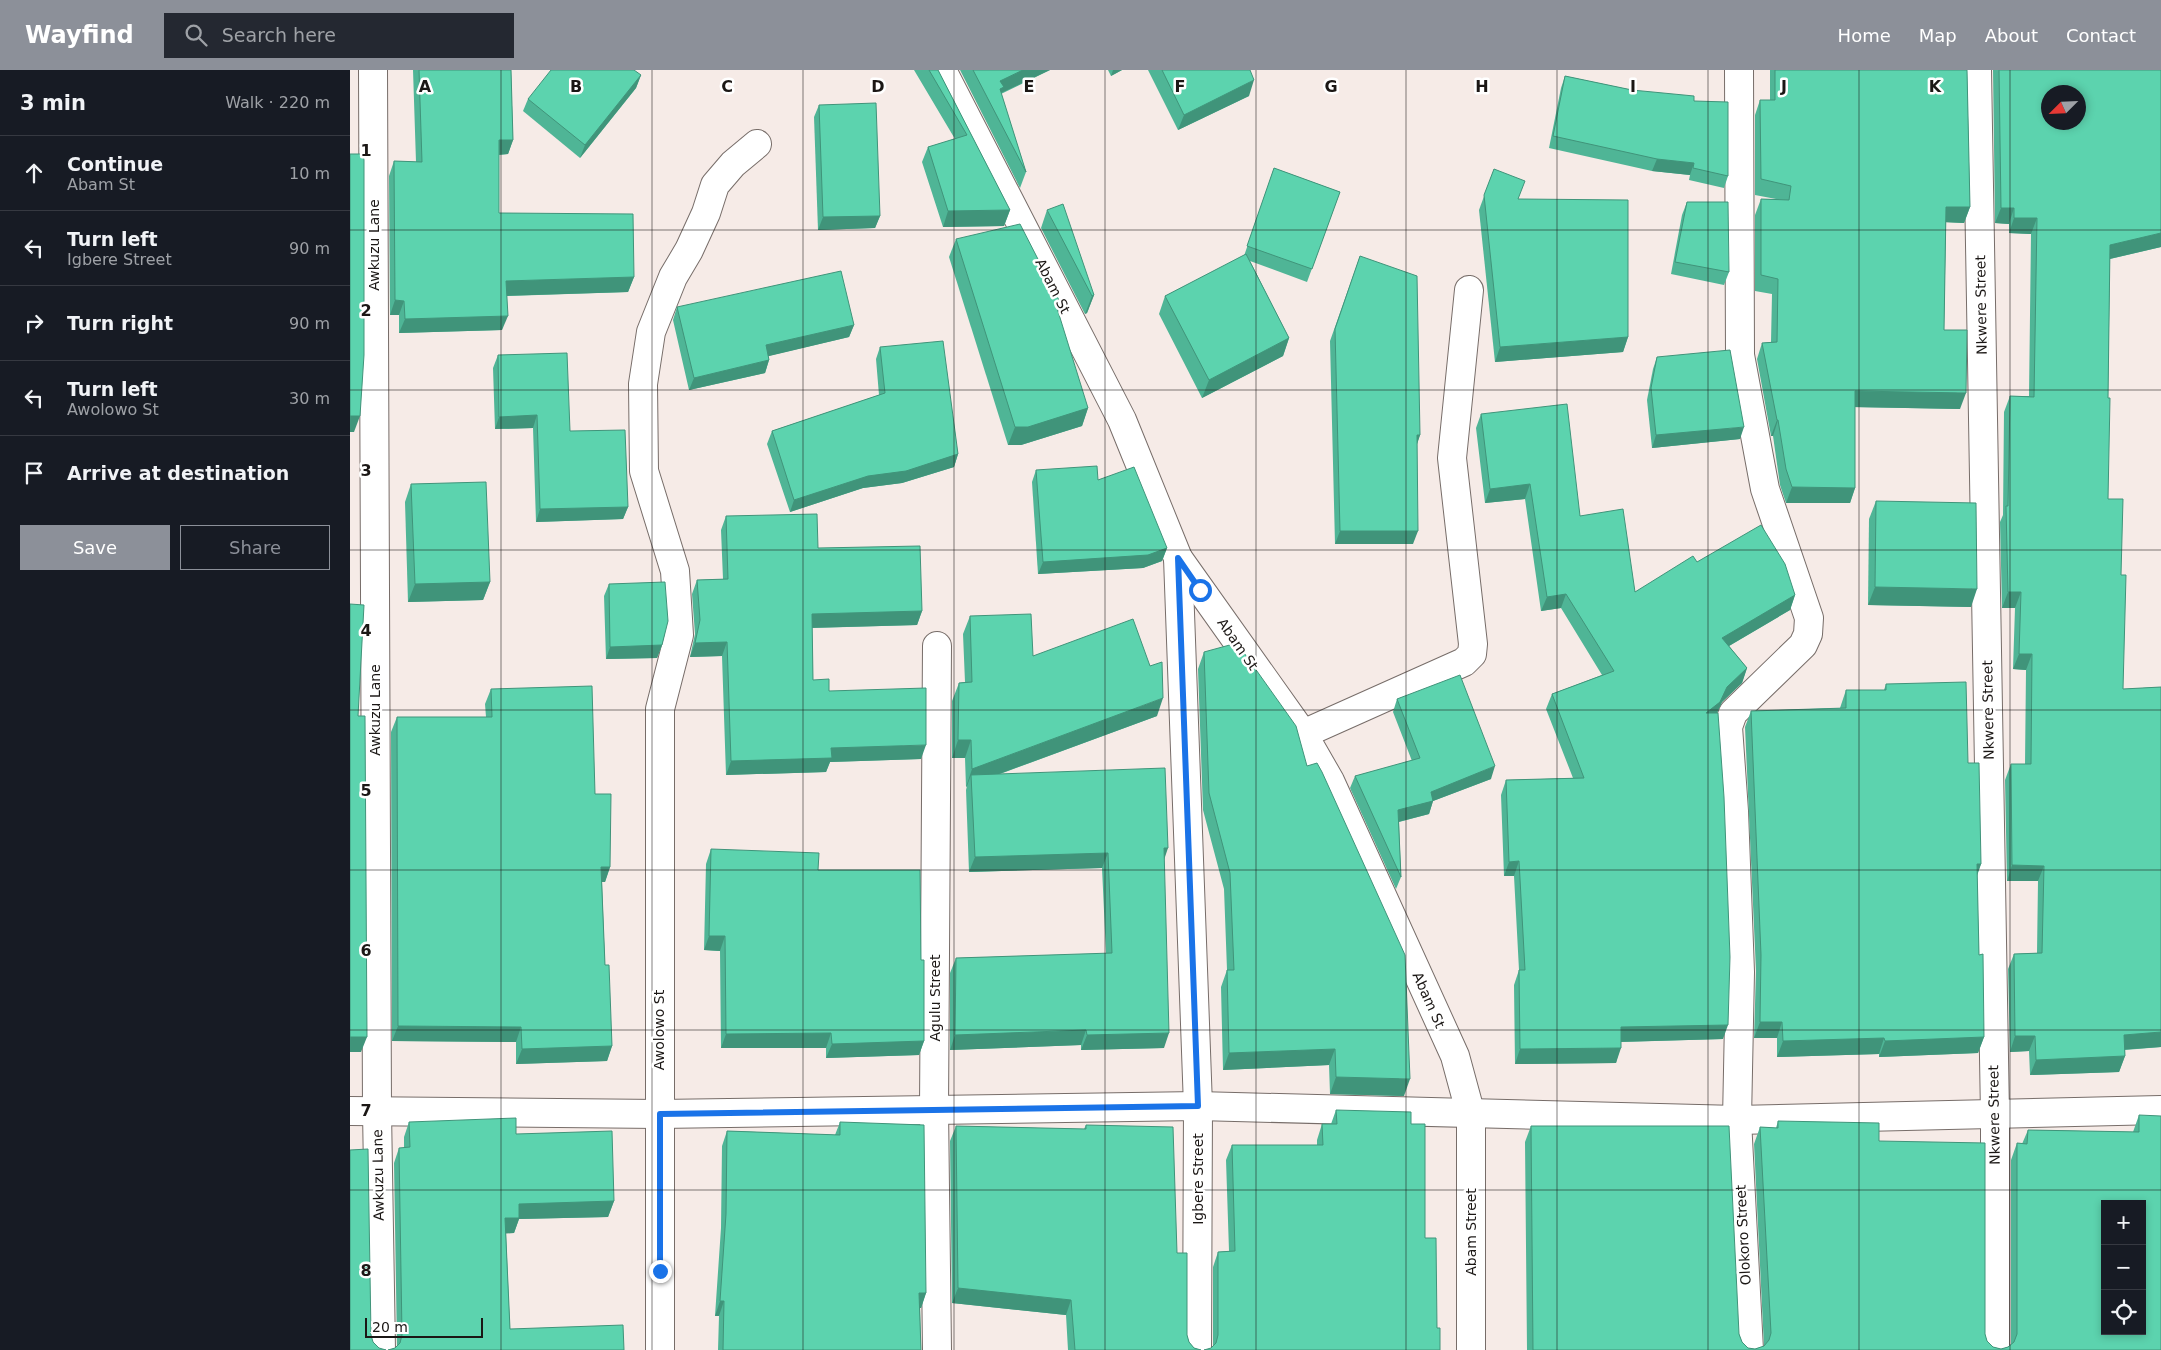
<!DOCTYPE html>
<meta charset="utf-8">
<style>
body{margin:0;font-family:"DejaVu Sans",sans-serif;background:#242831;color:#f1f3f6}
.controls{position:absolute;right:15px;bottom:15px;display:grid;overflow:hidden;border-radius:0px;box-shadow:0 2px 8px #0003}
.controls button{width:45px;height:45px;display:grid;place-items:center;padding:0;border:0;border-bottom:1px solid #363941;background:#171b24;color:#f1f3f6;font:25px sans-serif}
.compass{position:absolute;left:1691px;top:15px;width:45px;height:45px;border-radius:50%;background:#171b24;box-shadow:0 2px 8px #0003;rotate:246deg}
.scale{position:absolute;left:15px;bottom:12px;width:118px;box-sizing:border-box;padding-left:5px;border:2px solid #1b1715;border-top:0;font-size:14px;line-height:18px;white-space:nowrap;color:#1b1715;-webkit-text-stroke:4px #fff;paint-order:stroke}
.stop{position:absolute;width:15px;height:15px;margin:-11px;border:4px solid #1a73e8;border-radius:50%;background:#fff}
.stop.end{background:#1a73e8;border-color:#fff;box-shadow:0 1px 5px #0008}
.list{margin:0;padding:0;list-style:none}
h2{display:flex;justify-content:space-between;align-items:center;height:65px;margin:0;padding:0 20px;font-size:21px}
h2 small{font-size:16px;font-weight:400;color:#9ea1a6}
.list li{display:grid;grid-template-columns:32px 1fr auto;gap:15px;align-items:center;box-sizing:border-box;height:75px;padding:0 20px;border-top:1px solid #363941}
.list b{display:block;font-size:19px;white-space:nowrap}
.list p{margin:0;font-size:16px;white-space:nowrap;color:#9ea1a6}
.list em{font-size:16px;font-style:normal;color:#9ea1a6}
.actions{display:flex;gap:10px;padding:15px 20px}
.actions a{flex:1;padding:11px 0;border:1px solid #8c9099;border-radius:0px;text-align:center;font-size:18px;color:#8c9099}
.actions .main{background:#8c9099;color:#fff}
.icon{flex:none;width:28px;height:28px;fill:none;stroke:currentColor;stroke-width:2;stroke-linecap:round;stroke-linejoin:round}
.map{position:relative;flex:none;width:1811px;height:1280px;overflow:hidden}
header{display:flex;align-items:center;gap:30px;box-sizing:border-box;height:70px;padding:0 25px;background:#8c9099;color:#fff}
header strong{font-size:24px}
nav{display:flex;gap:28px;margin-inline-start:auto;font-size:18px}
.search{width:350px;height:45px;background:#242831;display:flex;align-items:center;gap:12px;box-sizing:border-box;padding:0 18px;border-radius:0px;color:#9ea1a6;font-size:19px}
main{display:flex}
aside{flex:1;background:#171b24}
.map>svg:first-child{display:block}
</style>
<header>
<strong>Wayfind</strong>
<div class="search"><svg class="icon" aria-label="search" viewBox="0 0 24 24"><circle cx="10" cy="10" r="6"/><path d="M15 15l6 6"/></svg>Search here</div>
<nav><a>Home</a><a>Map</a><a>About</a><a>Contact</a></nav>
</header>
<main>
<aside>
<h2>3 min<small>Walk · 220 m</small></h2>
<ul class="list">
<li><svg class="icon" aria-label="ahead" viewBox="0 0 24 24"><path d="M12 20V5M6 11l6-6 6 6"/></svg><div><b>Continue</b><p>Abam St</p></div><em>10 m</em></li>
<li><svg class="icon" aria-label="left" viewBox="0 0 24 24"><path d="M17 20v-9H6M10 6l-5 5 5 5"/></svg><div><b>Turn left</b><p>Igbere Street</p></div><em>90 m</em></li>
<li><svg class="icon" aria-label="right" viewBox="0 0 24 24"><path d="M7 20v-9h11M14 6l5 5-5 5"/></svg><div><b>Turn right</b></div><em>90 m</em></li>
<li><svg class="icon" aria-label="left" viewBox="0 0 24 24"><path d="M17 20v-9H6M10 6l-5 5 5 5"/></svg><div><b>Turn left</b><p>Awolowo St</p></div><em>30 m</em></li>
<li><svg class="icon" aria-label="arrive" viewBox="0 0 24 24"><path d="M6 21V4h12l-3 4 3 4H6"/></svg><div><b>Arrive at destination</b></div></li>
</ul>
<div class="actions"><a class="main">Save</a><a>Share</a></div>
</aside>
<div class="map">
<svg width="1811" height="1280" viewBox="0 0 1811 1280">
<rect width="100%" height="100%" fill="#f6ebe7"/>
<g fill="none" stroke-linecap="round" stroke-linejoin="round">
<g stroke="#776d69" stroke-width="30">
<g id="minor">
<polyline points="23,0 27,1041 31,1280"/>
<polyline points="592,0 772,350 828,488 953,664 980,711 1105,986 1121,1045 1121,1280"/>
<polyline points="1389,0 1390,285 1415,419 1459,548 1458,564 1453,575 1383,643 1378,657 1384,741 1390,902 1387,1050 1399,1280"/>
<polyline points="1627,0 1645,1045 1645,1280"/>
<polyline points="828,488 848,1036 847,1280"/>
<polyline points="953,664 1114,592 1122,584 1123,574 1102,388 1119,220"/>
<polyline points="0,1041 309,1044 848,1036 1387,1050 1811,1040"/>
<polyline points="310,1280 310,639 329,565 325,501 294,401 293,314 301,262 323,207 339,180 356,143 365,115 383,94 407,74"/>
<polyline points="587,1280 584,1039 587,576"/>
</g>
</g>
<use href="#minor" stroke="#fff" stroke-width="28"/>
</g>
<g fill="#4fb596">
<polygon points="63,0 161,0 163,70 158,84 149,85 149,143 284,207 278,222 157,226 152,260 49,263 49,245 40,245 39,106 44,91 66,92"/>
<polygon points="564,0 588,0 660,140 654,156 593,157 572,92 578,77 605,69"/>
<polygon points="610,0 700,0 651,24 676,102 670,118"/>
<polygon points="758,0 772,0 761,6"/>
<polygon points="798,0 900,0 899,26 828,60"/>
<polygon points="1420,0 1617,0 1620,137 1614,153 1596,152 1594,260 1610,339 1505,337 1505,418 1500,433 1436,433 1430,415 1423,366 1421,366 1407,289 1412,273 1421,272 1422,224 1405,221 1405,145 1411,129 1426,129 1405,125 1405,45 1410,30 1420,30"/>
<polygon points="1643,0 1811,0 1811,177 1760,189 1758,328 1758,429 1771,505 1773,619 1811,617 1811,977 1775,980 1775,986 1769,1002 1680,1005 1679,981 1660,982 1658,899 1664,884 1687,883 1688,811 1657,811 1655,710 1661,694 1675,694 1676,600 1663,599 1665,538 1652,538 1650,452 1653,445 1654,342 1660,326 1679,326 1681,164 1659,163 1659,154 1645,153"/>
<polygon points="291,5 286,18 230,88 173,41 178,29"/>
<polygon points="1215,6 1282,20 1344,31 1378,106 1374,118 1339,110 1340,105 1302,101 1199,78 1211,18"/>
<polygon points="469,35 530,146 525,158 468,160 464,47"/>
<polygon points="924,98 990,122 957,212 900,191 939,268 933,286 852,328 809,244 815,226 894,186"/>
<polygon points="1144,99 1278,267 1273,282 1145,292 1129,140"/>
<polygon points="1337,132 1379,202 1374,215 1321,204 1332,145"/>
<polygon points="697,140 744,225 737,243 735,244 691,158"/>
<polygon points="606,169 738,338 732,356 671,375 658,375 599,187"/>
<polygon points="1010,186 1070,365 1067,374 1063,474 985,474 980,271"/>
<polygon points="327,237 504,255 499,267 418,286 419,290 415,303 339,320 323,250"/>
<polygon points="530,277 608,384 604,397 552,413 513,418 440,442 417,374 422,361 529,325 526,289"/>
<polygon points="148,285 220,361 278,437 273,449 186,452 183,358 145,359 143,298"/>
<polygon points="1307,287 1390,369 1302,378 1297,330 1303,299"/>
<polygon points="1131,344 1230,446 1285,522 1347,492 1445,525 1440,540 1379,576 1397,598 1392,613 1372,632 1367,643 1373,969 1271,972 1266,993 1165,994 1164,915 1169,900 1164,806 1154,806 1151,725 1156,710 1223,708 1196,639 1202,624 1252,605 1211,538 1191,541 1175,429 1135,433 1126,358"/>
<polygon points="686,400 748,410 817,478 812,491 793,498 688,504 682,412"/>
<polygon points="61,414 140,512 133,530 58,532 55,432"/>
<polygon points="1526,431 1621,537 1518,535 1519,449"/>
<polygon points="376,446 468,478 572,541 567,555 462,558 463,610 571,689 480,692 476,702 376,705 372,586 340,587 345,564 342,524 347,510 373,509 371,460"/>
<polygon points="259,514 312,575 307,588 256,589 254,526"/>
<polygon points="620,546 683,586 807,646 650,704 814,789 814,978 731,980 731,975 600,980 600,903 606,888 756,884 752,798 619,802 616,720 617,716 616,717 615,688 602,688 602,631 609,613 615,612 613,564"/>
<polygon points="854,582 957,696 1054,1026 980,1024 979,995 873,1000 871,917 877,900 874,819 853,740 848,599"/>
<polygon points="1536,614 1618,693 1631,794 1627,806 1629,885 1634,967 1628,983 1529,987 1529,984 1427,987 1427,968 1404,968 1406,901 1395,657 1401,641 1490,638 1496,620 1534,620"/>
<polygon points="141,619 245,724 260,797 255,812 252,812 255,895 262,976 257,991 166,994 166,972 42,971 41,662 47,647 136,647 135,634"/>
<polygon points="1047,629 1141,709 1083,731 1079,744 1049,752 1051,807 1046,819 1000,718 1005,706 1062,691 1043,642"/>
<polygon points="361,779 468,800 571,890 574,971 569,985 476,988 476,978 371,978 370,881 354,880 356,794"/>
<polygon points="986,1040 1061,1054 1075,1168 1087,1258 861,1278 863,1276 863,1197 868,1182 879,1181 876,1090 882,1075 967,1075 967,1070 972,1054 981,1054"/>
<polygon points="1789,1045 1811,1280 1177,1280 1175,1072 1181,1056 1389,1264 1392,1272 1398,1278 1405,1279 1414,1276 1404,1074 1410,1057 1426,1058 1428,1051 1529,1071 1635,1264 1637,1271 1643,1277 1651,1279 1658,1277 1661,1275 1661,1090 1667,1073 1672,1074 1678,1060 1783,1062"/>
<polygon points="59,1052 166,1064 264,1131 258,1147 169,1149 164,1163 156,1163 160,1259 45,1278 47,1276 44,1093 49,1078 54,1078 54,1067"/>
<polygon points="490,1052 576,1223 571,1238 570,1238 571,1280 368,1280 369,1246 365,1246 371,1158 372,1076 377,1061 485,1065"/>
<polygon points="736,1055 827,1183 837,1265 839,1272 844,1278 851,1280 718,1280 716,1245 602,1233 600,1071 606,1056 734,1059"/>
</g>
<g fill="#40947a">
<polygon points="673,0 700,0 651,23 648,32 650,11"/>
<polygon points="763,0 772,0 761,6"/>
<polygon points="291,5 286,18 230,88 235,75"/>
<polygon points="904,10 899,26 828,60 834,45"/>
<polygon points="149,70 163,70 158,84 144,85"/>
<polygon points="1307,89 1344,93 1340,105 1302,101"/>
<polygon points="1596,137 1620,137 1614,153 1590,152"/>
<polygon points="1651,138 1664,138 1659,154 1645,153"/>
<polygon points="660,140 654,156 593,157 598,141"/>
<polygon points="530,146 525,158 468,160 473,147"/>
<polygon points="1664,148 1687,148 1681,164 1659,163"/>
<polygon points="1811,163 1811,177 1755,190 1760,175"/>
<polygon points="284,207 278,222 151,226 156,211"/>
<polygon points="744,225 737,243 735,244 742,226"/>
<polygon points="45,230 54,231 49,245 40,245"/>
<polygon points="712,236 705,254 707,238"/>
<polygon points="158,246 152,260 49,263 55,249"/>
<polygon points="504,255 499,267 411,288 416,275"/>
<polygon points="1278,267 1273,282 1145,292 1150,277"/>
<polygon points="939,268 933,286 852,328 859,310"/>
<polygon points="419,290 415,303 339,320 344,308"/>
<polygon points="1505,321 1616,323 1610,339 1500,337"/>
<polygon points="738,338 732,356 671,375 658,375 665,357"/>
<polygon points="187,345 183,358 145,359 149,347"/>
<polygon points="0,346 10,346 4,362 0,362"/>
<polygon points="1427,350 1428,350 1423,366 1421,366"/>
<polygon points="1394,357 1390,369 1302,378 1306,365"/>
<polygon points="1067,365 1070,365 1066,377"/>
<polygon points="608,384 604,397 552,413 513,418 440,442 444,430 518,406"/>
<polygon points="1180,414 1175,429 1135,433 1140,419"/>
<polygon points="1442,417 1505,418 1500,433 1436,433"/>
<polygon points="278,437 273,449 186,452 190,439"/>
<polygon points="990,461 1068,461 1063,474 985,474"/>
<polygon points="817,478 812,491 793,498 688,504 693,492"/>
<polygon points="140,512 133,530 58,532 65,514"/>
<polygon points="1525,517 1627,519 1621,537 1518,535"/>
<polygon points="1658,522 1671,522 1665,538 1652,538"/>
<polygon points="1216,524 1211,538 1191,541 1197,527"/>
<polygon points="1445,525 1440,540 1367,583 1372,568"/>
<polygon points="572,541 567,555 456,558 462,544"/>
<polygon points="377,572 372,586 340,587 345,573"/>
<polygon points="312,575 307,588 256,589 260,577"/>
<polygon points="1669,584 1682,584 1676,600 1663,599"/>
<polygon points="1397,598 1392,613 1372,632 1365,647 1356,643 1377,617"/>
<polygon points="813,628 807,646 622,714 621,705 617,716 616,717 622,699"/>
<polygon points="608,670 621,670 615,688 602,688"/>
<polygon points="576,675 571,689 480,692 476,702 376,705 381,691 481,678"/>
<polygon points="1145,696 1141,709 1083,731 1079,744 1044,753 1048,740 1081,722"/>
<polygon points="814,778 818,778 813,793"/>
<polygon points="758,783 752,798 619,802 625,787"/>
<polygon points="1169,791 1164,806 1154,806 1159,792"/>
<polygon points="1627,794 1631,794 1625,810"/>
<polygon points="1662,795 1694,796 1688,811 1657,811"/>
<polygon points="251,797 260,797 255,812 246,812"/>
<polygon points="359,866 375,866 370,881 354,880"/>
<polygon points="1410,952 1432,952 1427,968 1404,968"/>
<polygon points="1378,955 1373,969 1266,972 1271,957"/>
<polygon points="48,956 171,957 166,972 42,971"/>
<polygon points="736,960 731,975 600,980 605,965"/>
<polygon points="1811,962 1811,977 1768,980 1774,965"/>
<polygon points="481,963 476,978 371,978 376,964"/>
<polygon points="819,963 814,978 731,980 737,965"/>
<polygon points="1665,966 1685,966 1679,981 1660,982"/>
<polygon points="0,967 17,967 11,982 0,982"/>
<polygon points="1634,967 1628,983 1529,987 1535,971"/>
<polygon points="1534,968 1529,984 1427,987 1433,971"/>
<polygon points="574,971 569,985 476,988 482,974"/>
<polygon points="262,976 257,991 166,994 172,979"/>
<polygon points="1271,978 1266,993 1165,994 1170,979"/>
<polygon points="985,979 979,995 873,1000 879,983"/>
<polygon points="1775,986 1769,1002 1680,1005 1686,990"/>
<polygon points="986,1007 1060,1009 1054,1026 980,1024"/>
<polygon points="264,1131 258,1147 169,1149 164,1163 149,1164 155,1148 169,1134"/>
<polygon points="608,1218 721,1230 716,1245 602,1233"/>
<polygon points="569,1223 576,1223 571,1238 564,1238"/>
<polygon points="370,1231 374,1231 369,1246 365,1246"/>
</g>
<g fill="#5cd3ae" stroke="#40947a" fill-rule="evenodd">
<polygon points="69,0 161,0 163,70 149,70 149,143 283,144 284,207 156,211 158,246 55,249 54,231 45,230 44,91 72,92"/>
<polygon points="201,0 284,0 291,5 235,75 178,29"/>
<polygon points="579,0 588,0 660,140 598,141 578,77 617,65"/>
<polygon points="623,0 673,0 650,11 654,17 650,19 676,102"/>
<polygon points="812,0 900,0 904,10 834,45"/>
<polygon points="1425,0 1617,0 1620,137 1596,137 1594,260 1617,260 1616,323 1505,321 1505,418 1442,417 1436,399 1428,350 1427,350 1412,273 1427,272 1428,209 1411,205 1411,129 1439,130 1441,116 1411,109 1410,30 1425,30"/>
<path d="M 1649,0 L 1811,0 L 1811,163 L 1760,175 L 1758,328 L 1760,328 L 1758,429 L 1773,429 L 1771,505 L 1776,505 L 1773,619 L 1811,617 L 1811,962 L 1774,965 L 1775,986 L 1686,990 L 1685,966 L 1665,966 L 1664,884 L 1692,883 L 1694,796 L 1662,795 L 1661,694 L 1681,694 L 1682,584 L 1669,584 L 1671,522 L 1658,522 L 1656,436 L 1658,436 L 1660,326 L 1684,327 L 1687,148 L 1664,148 L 1664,138 L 1651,138 ZM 1698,22 L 1728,22 L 1728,52 L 1698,52 Z"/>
<polygon points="1215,6 1282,20 1344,26 1344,31 1378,32 1378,106 1343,98 1344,93 1307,89 1203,66"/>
<polygon points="526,33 530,146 473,147 469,35"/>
<polygon points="0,84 13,84 14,90 14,285 10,346 0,346"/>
<polygon points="924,98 990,122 962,199 897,176"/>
<polygon points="1144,99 1175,111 1168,129 1278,130 1278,267 1150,277 1134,125"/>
<polygon points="1337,132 1378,132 1379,202 1325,192"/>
<polygon points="713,134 744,225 742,226 697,140"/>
<polygon points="670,154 712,236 707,238 738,338 678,357 665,357 606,169"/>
<polygon points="896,184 939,268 859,310 815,226"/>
<polygon points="1010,186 1067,206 1070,365 1067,365 1068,461 990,461 985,259"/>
<polygon points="491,201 504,255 416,275 419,290 344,308 327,237"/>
<polygon points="593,271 608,384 556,401 518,406 444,430 422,361 535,323 530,277"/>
<polygon points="1380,280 1394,357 1306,365 1301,318 1307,287"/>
<polygon points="217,283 220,361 275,360 278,437 190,439 187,345 149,347 148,285"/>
<polygon points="1217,334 1230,446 1273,439 1285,522 1343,486 1347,492 1411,455 1435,494 1445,525 1372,568 1397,598 1377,617 1370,632 1356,643 1368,643 1374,727 1380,887 1378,955 1271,957 1271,978 1170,979 1169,900 1175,900 1169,791 1159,792 1156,710 1234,708 1202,624 1264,601 1216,524 1197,527 1180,414 1140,419 1131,344"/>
<polygon points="747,396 748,410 784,397 817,478 798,485 693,492 686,400"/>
<polygon points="136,412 140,512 65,514 61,414"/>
<polygon points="1526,431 1626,433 1627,519 1525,517"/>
<polygon points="467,444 468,478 570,476 572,541 462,544 463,610 479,609 479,621 576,618 576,675 481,678 482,688 381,691 377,572 345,573 350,550 347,510 378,509 376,446"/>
<polygon points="315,512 318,551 312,575 260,577 259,514"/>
<polygon points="0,534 14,535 8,646 15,646 17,967 0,967"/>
<polygon points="681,544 683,586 783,549 800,596 812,592 813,628 622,699 621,670 608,670 609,613 622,612 620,546"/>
<polygon points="887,573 946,656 957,696 967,693 972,702 1055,885 1060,1009 986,1007 985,979 879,983 877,900 884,900 880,803 859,723 854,582"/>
<polygon points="1110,605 1145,696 1081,722 1083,731 1048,740 1051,807 1005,706 1070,688 1047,629"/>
<polygon points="1616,612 1618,693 1629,693 1631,794 1627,794 1629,885 1633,884 1634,967 1535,971 1534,968 1433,971 1432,952 1410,952 1411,885 1401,641 1496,638 1496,620 1536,620 1536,614"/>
<polygon points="242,616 245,724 261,724 260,797 251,797 255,895 259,895 262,976 172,979 171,957 48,956 47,647 142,647 141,619"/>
<polygon points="815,698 818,778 814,778 819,963 737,965 736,960 605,965 606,888 762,883 758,783 625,787 621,705"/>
<polygon points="361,779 469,783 468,800 570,800 571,890 574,890 574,971 482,974 481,963 376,964 375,866 359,866"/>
<polygon points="986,1040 1061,1042 1061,1054 1075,1054 1075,1168 1086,1168 1087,1258 1090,1258 1090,1280 854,1280 861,1278 866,1273 868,1265 868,1182 885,1181 882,1075 973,1075 972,1054 987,1054"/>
<path d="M 1789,1045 L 1811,1046 L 1811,1280 L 1183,1280 L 1181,1056 L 1379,1056 L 1389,1264 L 1392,1272 L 1398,1278 L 1405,1279 L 1414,1276 L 1419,1270 L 1421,1263 L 1410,1057 L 1428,1058 L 1428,1051 L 1529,1053 L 1529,1071 L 1635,1073 L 1635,1264 L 1637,1271 L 1643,1277 L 1651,1279 L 1658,1277 L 1664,1272 L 1667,1264 L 1667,1073 L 1677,1074 L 1678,1060 L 1789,1062 ZM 1755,1134 L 1792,1134 L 1792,1261 L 1755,1261 Z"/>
<polygon points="166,1048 166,1064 262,1061 264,1131 169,1134 169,1148 155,1148 160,1259 273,1255 274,1280 38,1280 45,1278 50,1273 52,1265 49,1078 60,1077 59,1052"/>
<polygon points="490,1052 574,1055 576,1223 569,1223 571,1280 373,1280 374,1231 370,1231 376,1144 377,1061 490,1065"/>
<polygon points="736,1055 823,1057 827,1183 837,1183 837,1265 839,1272 844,1278 851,1280 725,1280 721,1230 608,1218 606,1056 736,1059"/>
<polygon points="18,1079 21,1265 23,1272 29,1278 36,1280 0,1280 0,1080"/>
</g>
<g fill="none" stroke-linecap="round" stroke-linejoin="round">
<polyline stroke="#1a73e8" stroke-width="6" points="310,1201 310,1044 848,1036 828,488 850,520"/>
</g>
<path fill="none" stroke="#1b1715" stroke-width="1" stroke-opacity="0.55" d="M 151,0 L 151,1280M 302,0 L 302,1280M 453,0 L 453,1280M 604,0 L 604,1280M 755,0 L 755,1280M 906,0 L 906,1280M 1056,0 L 1056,1280M 1207,0 L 1207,1280M 1358,0 L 1358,1280M 1509,0 L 1509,1280M 1660,0 L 1660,1280M 0,160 L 1811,160M 0,320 L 1811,320M 0,480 L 1811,480M 0,640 L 1811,640M 0,800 L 1811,800M 0,960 L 1811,960M 0,1120 L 1811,1120"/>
<g text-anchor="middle" stroke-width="5" stroke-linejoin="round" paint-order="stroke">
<g font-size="14" fill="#1b1715" stroke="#fff">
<text transform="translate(24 175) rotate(-90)" y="5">Awkuzu Lane</text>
<text transform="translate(703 216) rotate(63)" y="5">Abam St</text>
<text transform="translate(1631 235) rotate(-91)" y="5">Nkwere Street</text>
<text transform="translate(888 574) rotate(55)" y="5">Abam St</text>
<text transform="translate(25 640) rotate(-90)" y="5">Awkuzu Lane</text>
<text transform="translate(1638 640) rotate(-91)" y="5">Nkwere Street</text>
<text transform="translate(585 928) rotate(-90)" y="5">Agulu Street</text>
<text transform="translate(1079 930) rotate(66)" y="5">Abam St</text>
<text transform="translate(309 960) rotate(-90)" y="5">Awolowo St</text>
<text transform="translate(1644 1045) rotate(-91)" y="5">Nkwere Street</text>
<text transform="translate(28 1105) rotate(-91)" y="5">Awkuzu Lane</text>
<text transform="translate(848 1109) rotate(-90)" y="5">Igbere Street</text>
<text transform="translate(1121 1162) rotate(-90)" y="5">Abam Street</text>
<text transform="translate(1393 1165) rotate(-93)" y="5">Olokoro Street</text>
</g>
</g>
<g font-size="16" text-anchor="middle" font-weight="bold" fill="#1b1715" stroke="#fff" stroke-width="5" stroke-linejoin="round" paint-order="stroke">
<text x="75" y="22">A</text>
<text x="226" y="22">B</text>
<text x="377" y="22">C</text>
<text x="528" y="22">D</text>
<text x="679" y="22">E</text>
<text x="830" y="22">F</text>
<text x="981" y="22">G</text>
<text x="1132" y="22">H</text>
<text x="1283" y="22">I</text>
<text x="1434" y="22">J</text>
<text x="1585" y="22">K</text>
<text x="16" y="86">1</text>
<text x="16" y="246">2</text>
<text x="16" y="406">3</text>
<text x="16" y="566">4</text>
<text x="16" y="726">5</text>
<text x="16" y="886">6</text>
<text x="16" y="1046">7</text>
<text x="16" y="1206">8</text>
</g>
</svg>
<div class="controls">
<button>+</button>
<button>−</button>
<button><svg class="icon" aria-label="locate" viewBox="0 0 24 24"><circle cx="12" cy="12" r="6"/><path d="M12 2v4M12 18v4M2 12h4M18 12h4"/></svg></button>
</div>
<svg class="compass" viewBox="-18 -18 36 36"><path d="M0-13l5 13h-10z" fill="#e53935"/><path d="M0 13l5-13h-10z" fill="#9ea1a6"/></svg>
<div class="scale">20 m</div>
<div class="stop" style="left:850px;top:520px"></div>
<div class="stop end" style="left:310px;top:1201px"></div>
</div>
</main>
